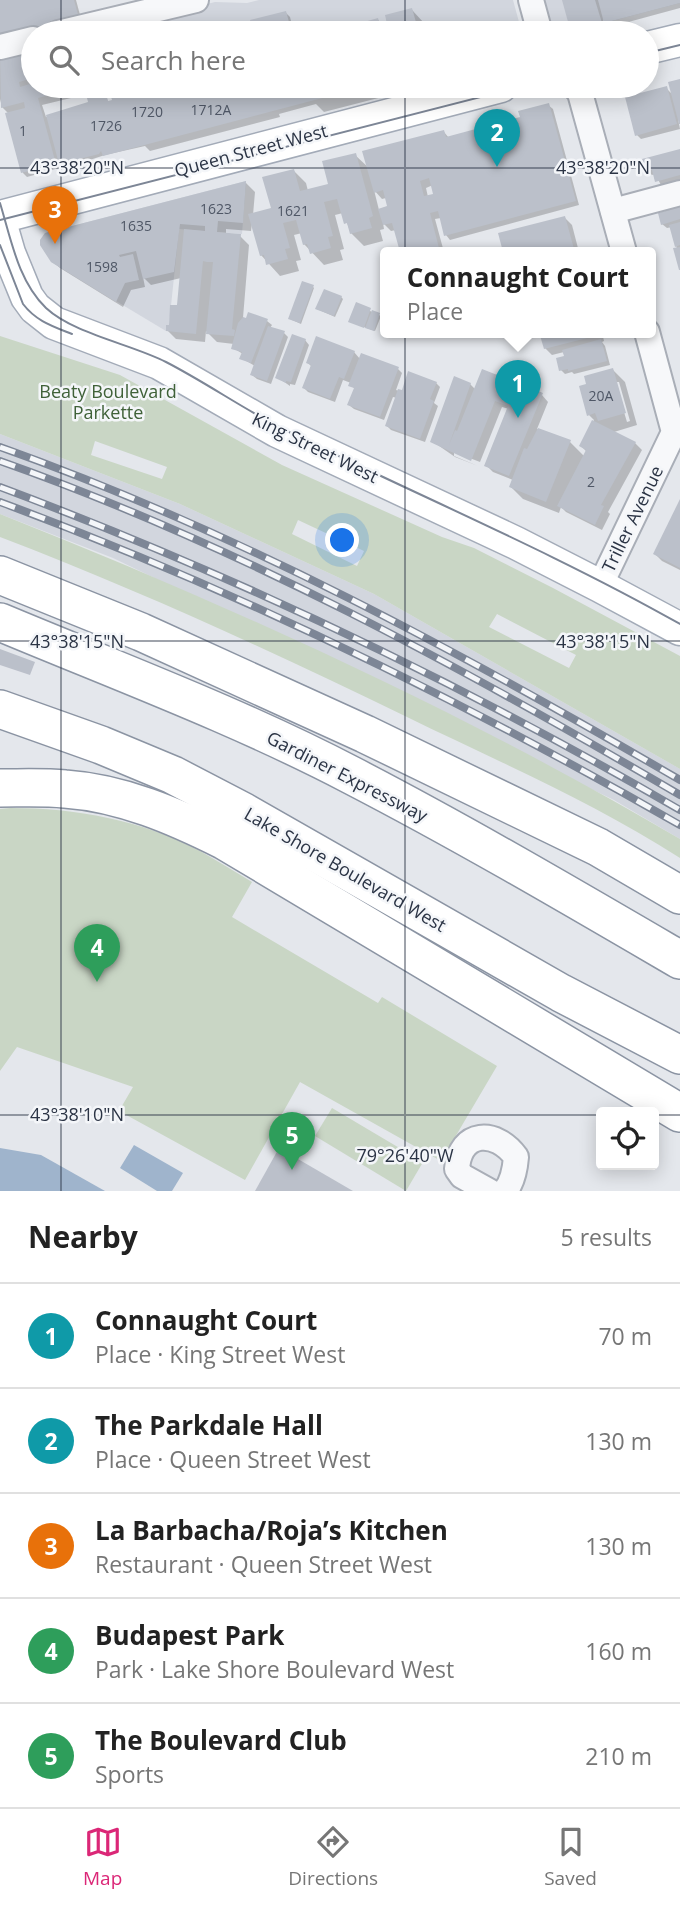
<!DOCTYPE html>
<meta charset="utf-8">
<style>
body{margin:0;font-family:"Open Sans",sans-serif;background:#f6f6f6;color:#222}
.controls{position:absolute;right:21px;bottom:21px;display:grid;overflow:hidden;border-radius:7px;box-shadow:0 4px 18px #0003}
.controls button{width:63px;height:63px;display:grid;place-items:center;padding:0;border:0;border-bottom:2px solid #e0e0e0;background:#fff;color:#222;font:35px sans-serif}
.you{position:absolute;left:343px;top:541px;width:24px;height:24px;margin:-18px;border:5px solid #fff;border-radius:50%;background:#1a73e8;box-shadow:0 0 0 10px #1a73e833}
.badge{display:grid;place-items:center;width:46px;height:46px;border-radius:50%;background:#db2777;color:#fff;font-size:23px;font-weight:700}
.pin{position:absolute;translate:-50% -58px;filter:drop-shadow(0 2px 4px #0008)}
.pin::after{content:'';position:absolute;top:37px;width:24px;height:21px;background:inherit;clip-path:polygon(0 0,100% 0,50% 100%)}
.popup{position:absolute;left:380px;top:247px;width:276px;height:91px;box-sizing:border-box;display:grid;place-content:center;border-radius:7px;background:#fff;filter:drop-shadow(0 2px 5px #0005);font-size:23px;white-space:nowrap;color:#767676}
.popup b{font-size:26px;color:#222}
.popup::after{content:'';position:absolute;left:50%;top:100%;margin-left:-14px;border:14px solid transparent;border-top-color:#fff}
.list{margin:0;padding:0;list-style:none}
h2{display:flex;justify-content:space-between;align-items:center;height:91px;margin:0;padding:0 28px;font-size:30px}
h2 small{font-size:23px;font-weight:400;color:#767676}
.list li{display:grid;grid-template-columns:46px 1fr auto;gap:21px;align-items:center;box-sizing:border-box;height:105px;padding:0 28px;border-top:2px solid #e0e0e0}
.list b{display:block;font-size:26px;white-space:nowrap}
.list p{margin:0;font-size:23px;white-space:nowrap;color:#767676}
.list em{font-size:23px;font-style:normal;color:#767676}
.icon{flex:none;width:38px;height:38px;fill:none;stroke:currentColor;stroke-width:2;stroke-linecap:round;stroke-linejoin:round}
.map{position:relative;flex:none;width:680px;height:1191px;overflow:hidden}
.search{position:absolute;background:#fff;box-shadow:0 4px 18px #0003;left:21px;right:21px;top:21px;height:77px;display:flex;align-items:center;gap:18px;box-sizing:border-box;padding:0 24px;border-radius:38px;color:#767676;font-size:26px}
.sheet{height:616px;background:#fff}
nav{display:flex;justify-content:space-around;align-items:center;box-sizing:border-box;height:98px;border-top:2px solid #e0e0e0;background:#fff;font-size:19px;color:#767676}
nav a{display:grid;justify-items:center;gap:4px}
nav .on{color:#db2777}
.map>svg:first-child{display:block}
</style>
<div class="map">
<svg width="680" height="1191" viewBox="0 0 680 1191">
<rect width="100%" height="100%" fill="#e4e7ec"/>
<g fill="#d2d6de">
<polygon points="259,0 513,0 522,33 93,33 215,2 247,3"/>
<polygon points="545,0 680,0 680,3 574,31 554,33"/>
<polygon points="246,181 242,234 179,229 169,325 166,325 166,331 51,262 40,245 40,240 45,233"/>
<polygon points="0,434 180,504 374,594 680,769 680,839 614,800 113,558 0,514"/>
</g>
<g fill="#c9d6c5" fill-rule="evenodd">
<path d="M 0,336 L 120,375 L 282,465 L 442,537 L 474,548 L 553,588 L 680,656 L 680,769 L 374,594 L 180,504 L 0,434 ZM 95,441 L 167,467 L 162,479 L 91,455 ZM 298,520 L 364,551 L 357,566 L 292,534 ZM 497,614 L 576,655 L 569,668 L 489,627 Z"/>
<path d="M 0,514 C 234,607 462,711 680,839 L 680,858 C 593,802 499,762 407,717 C 273,652 139,590 0,537 Z"/>
<path d="M 10,808 C 76,808 142,820 200,851 C 218,861 235,872 252,882 L 232,917 L 378,1003 L 382,997 L 497,1066 L 441,1161 L 300,1082 L 245,1180 L 119,1111 L 133,1087 L 17,1047 L 0,1071 L 0,809 Z"/>
<polygon points="332,1108 423,1162 406,1191 315,1136"/>
</g>
<g fill="#9fb4cc">
<polygon points="134,1145 183,1173 172,1191 157,1191 120,1168"/>
<polygon points="0,1148 41,1155 105,1191 0,1191"/>
</g>
<g fill="#0003" fill-rule="evenodd">
<polygon points="0,0 76,0 83,26 57,33 33,33"/>
<polygon points="563,0 680,0 680,8 610,27 603,19 605,27 577,33 571,28"/>
<polygon points="412,10 424,23 427,33 391,33 387,17"/>
<polygon points="286,13 290,17 294,33 255,33 252,22"/>
<polygon points="158,19 162,23 165,33 114,33 113,31"/>
<polygon points="378,20 391,33 354,33 352,27"/>
<polygon points="33,48 33,86 67,86 71,98 42,105 46,117 88,104 92,108 86,86 104,86 108,103 114,102 111,88 119,86 126,86 128,88 128,86 425,86 324,112 316,104 279,114 280,117 150,151 145,146 105,155 65,168 57,160 59,168 27,177 23,173 9,114 2,107 0,99 0,55"/>
<polygon points="680,81 680,121 678,119 680,129 641,139 637,135 666,88 673,95"/>
<path d="M 548,105 L 553,109 L 579,205 L 450,240 L 446,235 L 441,218 L 435,219 L 444,252 L 402,252 L 396,230 L 391,231 L 383,223 L 384,229 L 380,230 L 383,241 L 364,246 L 351,233 L 343,213 L 335,215 L 344,249 L 340,250 L 343,260 L 324,265 L 304,244 L 302,233 L 294,235 L 301,260 L 296,261 L 299,271 L 280,276 L 261,255 L 252,223 L 251,231 L 226,229 L 226,235 L 240,236 L 249,245 L 243,318 L 267,321 L 272,325 L 270,328 L 284,333 L 288,337 L 271,384 L 257,379 L 252,375 L 255,366 L 241,358 L 243,354 L 233,348 L 234,344 L 217,342 L 206,331 L 205,342 L 176,339 L 167,330 L 178,307 L 181,278 L 151,285 L 143,277 L 145,287 L 131,290 L 123,307 L 60,268 L 52,261 L 46,235 L 246,183 L 255,192 L 253,215 L 273,209 L 294,171 L 306,183 L 308,191 L 330,185 L 355,155 L 369,168 L 444,132 L 449,138 L 522,118 ZM 433,185 L 437,200 L 428,197 L 426,188 ZM 374,190 L 382,199 L 386,198 L 389,207 L 379,210 Z"/>
<polygon points="680,150 680,180 661,185 655,174 652,175 647,170"/>
<polygon points="680,199 680,263 672,227 667,228 662,224 667,212"/>
<polygon points="565,218 572,225 579,252 505,252"/>
<polygon points="313,287 314,288 301,324 292,320"/>
<polygon points="341,297 343,299 335,317 317,309"/>
<polygon points="357,305 381,316 375,331 350,322"/>
<polygon points="541,332 602,332 604,341 602,342 605,346 610,365 574,374 572,372 565,374 561,370 566,357 564,352 552,355 545,348"/>
<polygon points="305,340 309,345 295,385 290,384 290,386 277,377"/>
<polygon points="354,352 360,359 398,369 402,373 396,390 403,392 436,383 440,387 434,403 438,406 425,442 391,430 387,426 397,398 393,397 384,420 354,409 349,405 355,390 351,383 343,380 335,402 308,392 304,388 312,367 308,363"/>
<path d="M 613,370 L 625,382 L 637,425 L 614,432 L 635,443 L 642,450 L 608,512 L 610,514 L 602,530 L 566,512 L 561,507 L 559,513 L 523,499 L 511,487 L 513,480 L 493,472 L 486,465 L 509,409 L 502,407 L 480,462 L 454,452 L 454,456 L 478,466 L 455,457 L 432,441 L 470,384 L 476,390 L 542,395 L 548,402 L 537,429 L 570,442 L 584,456 L 587,452 L 581,446 L 594,420 L 589,415 ZM 615,382 L 619,382 L 630,421 L 627,422 Z"/>
<polygon points="680,503 680,570 662,561 655,554"/>
</g>
<g fill="#bbc0ca" fill-rule="evenodd">
<polygon points="0,0 74,0 80,22 0,43"/>
<polygon points="562,0 595,0 602,23 574,31 570,29"/>
<polygon points="598,0 680,0 680,3 604,23"/>
<polygon points="412,8 419,33 389,33 385,15"/>
<polygon points="286,11 292,33 253,33 250,20"/>
<polygon points="159,17 163,33 112,33 111,30"/>
<polygon points="378,18 382,33 352,33 350,26"/>
<polygon points="237,28 238,33 221,33 221,32"/>
<polygon points="343,28 345,33 325,33 325,32"/>
<polygon points="33,46 33,78 19,82 20,87 33,83 33,86 64,86 65,91 38,98 56,164 21,173 5,113 25,108 24,102 1,108 0,52"/>
<polygon points="680,79 680,124 679,124 668,82"/>
<polygon points="84,86 104,86 108,101 112,100 108,87 113,86 364,87 103,156 101,151 99,154 59,164 46,115 88,102"/>
<polygon points="667,86 677,124 635,136 625,97"/>
<path d="M 549,103 L 576,201 L 444,236 L 438,211 L 430,213 L 440,252 L 400,252 L 392,223 L 383,225 L 378,209 L 387,206 L 383,190 L 374,193 L 362,151 L 444,130 L 446,137 L 520,117 L 518,111 ZM 429,178 L 433,194 L 424,196 L 420,181 Z"/>
<polygon points="680,149 680,175 655,182 652,170 646,171 642,159"/>
<polygon points="356,153 373,216 369,218 372,228 350,234 347,223 344,224 337,199 324,202 333,236 328,237 331,248 310,254 307,244 303,245 296,220 283,223 290,248 285,249 288,259 266,265 264,255 260,256 248,214 271,208 262,177 294,169 300,191 328,184 322,161"/>
<polygon points="246,181 243,223 218,221 217,232 241,234 232,329 235,330 234,336 206,334 213,262 207,262 203,261 196,334 166,331 166,325 169,325 170,305 177,305 184,229 205,231 205,226 180,224 174,272 143,279 136,251 119,255 120,257 133,254 139,280 125,283 116,302 51,262 40,245 40,240 45,233"/>
<polygon points="680,197 680,219 661,225 658,213 665,211 662,202"/>
<polygon points="565,216 574,249 562,252 503,252 498,233"/>
<polygon points="680,222 680,245 675,247 669,225"/>
<polygon points="680,247 680,270 679,270 673,248"/>
<polygon points="302,281 314,285 300,323 288,319"/>
<polygon points="324,289 342,296 334,316 315,309"/>
<polygon points="356,302 371,308 364,328 348,322"/>
<polygon points="372,310 380,313 374,331 365,328"/>
<polygon points="248,312 268,319 251,363 239,359 242,352 231,349 238,323 243,317 246,318"/>
<polygon points="268,326 285,331 267,381 250,375"/>
<polygon points="539,332 598,332 599,335 544,349"/>
<polygon points="292,334 306,339 291,382 286,381 286,383 275,378"/>
<polygon points="316,336 355,351 344,379 339,377 330,399 302,388 311,365 306,363"/>
<polygon points="601,339 607,361 568,371 568,369 559,371 556,358 564,356 562,350"/>
<polygon points="361,353 399,367 380,417 347,405 354,388 348,386"/>
<polygon points="613,368 626,413 598,421 595,413 587,416 579,386 586,384 584,376"/>
<polygon points="482,369 543,393 509,476 484,466 508,406 495,401 471,461 430,442 454,376 471,383 449,445 455,430 457,431"/>
<polygon points="408,371 437,382 430,399 434,401 420,439 385,426 398,389 402,390"/>
<polygon points="592,420 636,442 601,505 604,506 595,525 557,506 586,450 579,446"/>
<polygon points="538,428 571,440 546,502 509,487 524,448 527,449"/>
<polygon points="680,499 680,568 653,554"/>
<polygon points="0,649 35,662 30,675 0,665"/>
<polygon points="279,1148 353,1191 255,1191"/>
</g>
<g fill="none" stroke-linecap="round" stroke-linejoin="round">
<g stroke="#a9aeb7" stroke-width="28">
<g id="minor">
<polyline points="531,0 540,33"/>
<polyline points="58,33 196,0"/>
<polyline points="0,47 33,39"/>
<polyline points="574,86 580,93 624,252"/>
<polyline points="613,211 680,193"/>
<polyline points="600,586 674,432 647,332"/>
<path d="M 489,1191 L 462,1176 L 457,1169 C 460,1130 496,1129 516,1157 C 515,1169 513,1182 505,1191"/>
</g>
</g>
<g stroke="#a3abb8" stroke-width="35">
<g id="major">
<polyline points="647,48 680,40"/>
<polyline points="0,217 501,86"/>
<polyline points="0,222 9,253 27,297 35,308 54,323 159,363 277,431 516,543 600,586 680,629"/>
</g>
</g>
<g stroke="#8b94a3" stroke-width="40">
<g id="highway">
<polyline points="0,575 141,632 365,734 598,847 680,895"/>
<path d="M 0,622 C 117,671 238,716 351,775 C 463,833 572,897 680,960"/>
<polyline points="0,709 101,745 173,775 244,812 561,993 680,1055"/>
<path d="M 0,788 C 22,788 44,787 65,789 C 122,793 175,816 225,841 L 680,1113"/>
</g>
</g>
<use href="#minor" stroke="#f7f8fa" stroke-width="24"/>
<use href="#major" stroke="#fff" stroke-width="32"/>
<use href="#highway" stroke="#fff" stroke-width="37"/>
<g stroke="#7d8696" stroke-width="2">
<polyline points="647,53 680,45"/>
<path d="M 0,203 C 11,239 18,281 46,308 C 74,334 131,344 166,362 C 205,382 242,408 281,428 C 414,494 551,551 680,624"/>
<polyline points="0,220 524,86"/>
<path d="M 0,245 L 23,304 C 36,321 52,326 72,334"/>
</g>
<g stroke="#7d8696" stroke-width="8">
<g id="rail">
<path d="M 0,447 C 239,532 462,653 680,780"/>
<path d="M 0,461 C 238,545 462,667 680,795"/>
<path d="M 0,487 C 235,575 463,684 680,810"/>
<path d="M 0,502 C 235,589 462,700 680,825"/>
</g>
</g>
<use href="#rail" stroke="#f4f6f9" stroke-width="5" stroke-dasharray="16" stroke-linecap="butt"/>
</g>
<path fill="none" stroke="#2b3445" stroke-width="2" stroke-opacity="0.45" d="M 61,0 L 61,33M 405,0 L 405,33M 61,86 L 61,1191M 405,86 L 405,1191M 0,168 L 680,168M 0,641 L 680,641M 0,1115 L 601,1115M 654,1115 L 680,1115"/>
<g text-anchor="middle" stroke-width="5" stroke-linejoin="round" paint-order="stroke">
<g font-size="14" fill="#4f5766">
<text x="211" y="115">1712A</text>
<text x="147" y="117">1720</text>
<text x="106" y="131">1726</text>
<text x="23" y="136">1</text>
<text x="216" y="214">1623</text>
<text x="293" y="216">1621</text>
<text x="136" y="231">1635</text>
<text x="102" y="272">1598</text>
<text x="601" y="401">20A</text>
<text x="591" y="487">2</text>
</g>
<g font-size="18" fill="#2b3445" stroke="#f4f6f9">
<text transform="translate(251 151) rotate(-15)" y="6">Queen Street West</text>
<text transform="translate(315 448) rotate(26)" y="6">King Street West</text>
<text transform="translate(633 519) rotate(-64)" y="6">Triller Avenue</text>
<text transform="translate(347 777) rotate(27)" y="6">Gardiner Expressway</text>
<text transform="translate(345 870) rotate(30)" y="6">Lake Shore Boulevard West</text>
</g>
<g font-size="18" fill="#3f6138" stroke="#f4f6f9">
<text x="108" y="398">Beaty Boulevard<tspan x="108" dy="21">Parkette</tspan></text>
</g>
</g>
<g font-size="18" text-anchor="middle" fill="#2b3445" stroke="#f4f6f9" stroke-width="5" stroke-linejoin="round" paint-order="stroke">
<text x="77" y="174">43°38'20"N</text>
<text x="603" y="174">43°38'20"N</text>
<text x="77" y="648">43°38'15"N</text>
<text x="603" y="648">43°38'15"N</text>
<text x="77" y="1121">43°38'10"N</text>
<text x="405" y="1162">79°26'40"W</text>
</g>
</svg>
<div class="controls">
<button><svg class="icon" aria-label="locate" viewBox="0 0 24 24"><circle cx="12" cy="12" r="6"/><path d="M12 2v4M12 18v4M2 12h4M18 12h4"/></svg></button>
</div>
<div class="you"></div>
<div class="pin badge" style="left:518px;top:418px;background:#0f9aa8">1</div>
<div class="popup"><b>Connaught Court</b>Place</div>
<div class="pin badge" style="left:497px;top:167px;background:#0f9aa8">2</div>
<div class="pin badge" style="left:55px;top:244px;background:#e8710a">3</div>
<div class="pin badge" style="left:97px;top:982px;background:#2e9e5b">4</div>
<div class="pin badge" style="left:292px;top:1170px;background:#2e9e5b">5</div>
<div class="search"><svg class="icon" aria-label="search" viewBox="0 0 24 24"><circle cx="10" cy="10" r="6"/><path d="M15 15l6 6"/></svg>Search here</div>
</div>
<section class="sheet">
<h2>Nearby<small>5 results</small></h2>
<ul class="list">
<li><span class="badge" style="background:#0f9aa8">1</span><div><b>Connaught Court</b><p>Place · King Street West</p></div><em>70 m</em></li>
<li><span class="badge" style="background:#0f9aa8">2</span><div><b>The Parkdale Hall</b><p>Place · Queen Street West</p></div><em>130 m</em></li>
<li><span class="badge" style="background:#e8710a">3</span><div><b>La Barbacha/Roja’s Kitchen</b><p>Restaurant · Queen Street West</p></div><em>130 m</em></li>
<li><span class="badge" style="background:#2e9e5b">4</span><div><b>Budapest Park</b><p>Park · Lake Shore Boulevard West</p></div><em>160 m</em></li>
<li><span class="badge" style="background:#2e9e5b">5</span><div><b>The Boulevard Club</b><p>Sports</p></div><em>210 m</em></li>
</ul>
</section>
<nav>
<a class="on"><svg class="icon" aria-label="map" viewBox="0 0 24 24"><path d="M3 6l6-2 6 2 6-2v14l-6 2-6-2-6 2zM9 4v14M15 6v14"/></svg>Map</a>
<a><svg class="icon" aria-label="directions" viewBox="0 0 24 24"><path d="M12 3l9 9-9 9-9-9zM9 14v-3h6M13 9l2 2-2 2"/></svg>Directions</a>
<a><svg class="icon" aria-label="saved" viewBox="0 0 24 24"><path d="M7 4h10v16l-5-4-5 4z"/></svg>Saved</a>
</nav>
